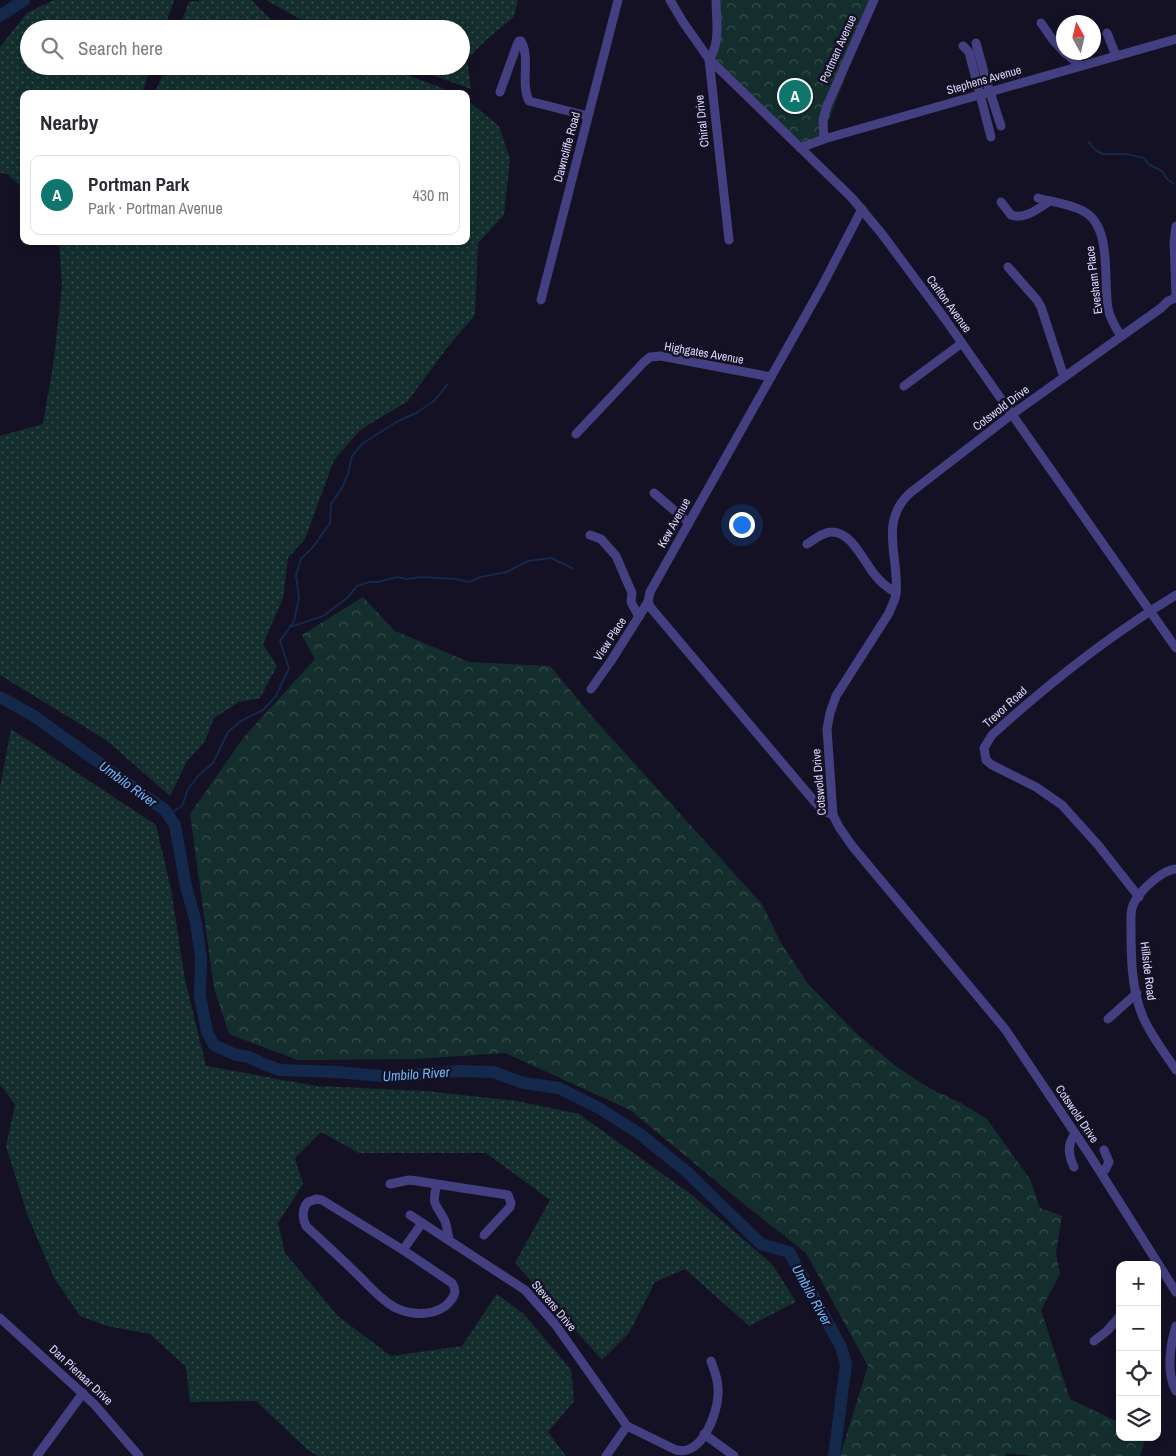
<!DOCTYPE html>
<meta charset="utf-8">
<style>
body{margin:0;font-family:"Archivo Narrow",sans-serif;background:#f7f7f7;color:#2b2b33}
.controls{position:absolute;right:15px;bottom:15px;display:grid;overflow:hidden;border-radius:10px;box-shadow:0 2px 8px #0003}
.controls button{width:45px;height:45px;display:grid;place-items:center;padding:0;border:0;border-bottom:1px solid #e1e1e2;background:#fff;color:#2b2b33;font:25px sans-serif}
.compass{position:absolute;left:1056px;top:15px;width:45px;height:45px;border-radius:50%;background:#fff;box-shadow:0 2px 8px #0003;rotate:352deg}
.you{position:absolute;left:741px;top:524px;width:18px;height:18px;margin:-12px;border:4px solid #fff;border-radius:50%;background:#1a73e8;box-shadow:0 0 0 8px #1a73e833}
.badge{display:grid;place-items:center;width:32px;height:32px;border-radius:50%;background:#0f766e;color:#fff;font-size:16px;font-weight:700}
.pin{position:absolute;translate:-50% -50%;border:2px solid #fff;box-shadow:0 1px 5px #0006}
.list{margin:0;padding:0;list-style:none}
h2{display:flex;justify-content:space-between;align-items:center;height:65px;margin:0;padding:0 20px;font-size:21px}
h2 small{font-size:16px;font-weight:400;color:#7c7c81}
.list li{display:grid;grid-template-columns:32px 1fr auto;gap:15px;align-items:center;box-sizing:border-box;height:80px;margin:0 10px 10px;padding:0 10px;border:1px solid #e1e1e2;border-radius:10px}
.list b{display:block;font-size:19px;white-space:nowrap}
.list p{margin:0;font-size:16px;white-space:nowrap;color:#7c7c81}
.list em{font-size:16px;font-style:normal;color:#7c7c81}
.icon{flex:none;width:28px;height:28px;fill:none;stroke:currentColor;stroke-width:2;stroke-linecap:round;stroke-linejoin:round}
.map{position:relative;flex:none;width:1176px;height:1456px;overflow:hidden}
.search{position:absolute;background:#fff;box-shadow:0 2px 8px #0003;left:20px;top:20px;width:450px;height:55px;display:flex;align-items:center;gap:12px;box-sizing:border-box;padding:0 18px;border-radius:28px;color:#7c7c81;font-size:19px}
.panel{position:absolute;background:#fff;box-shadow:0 2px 8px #0003;left:20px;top:90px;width:450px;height:155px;border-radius:10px}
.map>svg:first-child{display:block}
</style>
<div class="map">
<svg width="1176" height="1456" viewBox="0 0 1176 1456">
<defs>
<pattern id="grass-dots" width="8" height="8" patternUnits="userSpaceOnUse" patternTransform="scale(1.25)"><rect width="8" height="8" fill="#142e2e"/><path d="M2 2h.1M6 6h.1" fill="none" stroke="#364c4d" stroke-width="1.8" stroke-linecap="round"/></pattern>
<pattern id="forest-crowns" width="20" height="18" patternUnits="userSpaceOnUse" patternTransform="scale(1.25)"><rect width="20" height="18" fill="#142e2e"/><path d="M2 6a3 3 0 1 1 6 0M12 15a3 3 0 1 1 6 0" fill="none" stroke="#364c4d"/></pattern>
</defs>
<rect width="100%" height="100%" fill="#151125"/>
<g fill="url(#grass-dots)">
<polygon points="54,0 174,0 164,29 29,29 29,66 151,66 142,94 24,94 24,189 7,174 0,173 0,47 27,13"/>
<polygon points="204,0 251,0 276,25 287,29 179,29 189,2"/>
<polygon points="266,0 518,0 514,17 486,40 467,59 471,89 407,66 461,66 461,29 318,29"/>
<polygon points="165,66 385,66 457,94 155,94"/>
<polygon points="466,99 499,126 510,159 504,215 478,243 475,315 446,349 408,401 360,430 334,460 305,539 288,558 283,598 263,644 277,666 260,698 239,702 214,718 205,741 187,761 170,796 106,740 0,675 0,436 43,424 54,359 62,286 59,241 466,241"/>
<polygon points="11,729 156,825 171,889 185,980 206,1066 316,1086 426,1091 517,1101 579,1114 692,1195 773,1265 796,1302 749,1326 685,1269 655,1282 629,1333 602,1360 515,1263 550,1200 486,1153 359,1153 321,1132 295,1158 303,1184 278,1223 285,1253 338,1316 391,1356 462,1346 497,1294 524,1314 571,1370 574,1401 548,1432 566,1456 318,1456 308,1450 256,1401 190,1402 186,1367 150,1334 107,1326 80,1316 54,1278 27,1214 6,1146 15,1105 0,1084 0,787"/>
</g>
<g fill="url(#forest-crowns)">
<polygon points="716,0 875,0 823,135 803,146 711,56"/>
<polygon points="363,597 395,631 469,662 550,666 595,720 762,904 781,943 809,985 857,1034 897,1067 929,1088 961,1103 987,1119 1030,1179 1040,1208 1062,1216 1056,1253 1060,1274 1041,1310 1070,1399 1120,1423 1120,1437 1146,1437 1140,1456 1033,1456 1006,1453 1006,1456 840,1456 868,1366 806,1253 750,1209 630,1110 505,1053 416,1059 298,1060 229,1034 214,988 190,814 244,737 315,659 302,635"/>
</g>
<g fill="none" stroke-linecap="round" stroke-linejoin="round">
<g stroke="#14284b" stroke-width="2">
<polyline points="1089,142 1095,150 1103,154 1126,154 1144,158 1148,164 1162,171 1167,179 1174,184"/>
<polyline points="290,627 323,616 347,598 357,586 369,582 378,582 397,577 407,579 420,577 456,579 469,582 481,577 507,572 528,561 551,558 572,568"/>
<polyline points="170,817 172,812 182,806 188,789 199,775 213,763 228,732 241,721 263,710 276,696 289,668 280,641 294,621 299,598 296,575 301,559 313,547 330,523 331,504 342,488 348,474 352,456 362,444 379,433 398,421 416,413 434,401 448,384"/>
</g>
<g stroke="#14284b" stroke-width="12">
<polyline points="0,16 24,0"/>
<polyline points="0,697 34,716 130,785 165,810 175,825 186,886 196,923 201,958 200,996 207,1032 214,1045 236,1055 249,1057 266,1065 280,1070 337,1072 392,1077 458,1071 493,1072 524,1083 559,1088 599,1108 640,1134 687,1172 761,1244 789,1252 841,1347 846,1364 834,1456"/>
</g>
<g stroke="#433f80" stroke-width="9">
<polyline points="670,0 683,22 709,59 852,198 882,234 945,319 1176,648"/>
<path d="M 716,0 C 716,18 721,44 709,59 L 729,240"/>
<polyline points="1041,23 1053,40 1064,52"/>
<polyline points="1107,33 1116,56"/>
<polyline points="976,43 986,80 1001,126"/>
<polyline points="963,46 969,52 991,137"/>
<polyline points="1064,52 1081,66"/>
<path d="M 500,92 L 517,45 L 519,41 L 521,41 C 531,58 520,83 529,101 L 588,116"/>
<polyline points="824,139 823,120 827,106 874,0"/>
<polyline points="800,148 824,139 1176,39"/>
<path d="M 1038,198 C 1052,202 1070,204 1083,211 C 1113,226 1103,281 1108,308 C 1110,319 1115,327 1121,336"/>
<path d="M 1001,202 L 1011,215 C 1025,220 1039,208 1050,201"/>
<polyline points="1176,226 1174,242 1176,295"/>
<polyline points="1008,267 1037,300 1041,307 1064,377"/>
<path d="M 1176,298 L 1168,301 L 1161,308 L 1011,415 L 910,493 C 878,522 900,559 896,594 C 895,601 891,607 889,613 L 836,696 L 830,713 L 827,729 L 833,815 L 839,827 L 853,847 L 1005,1029 L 1089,1154 L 1176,1292"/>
<polyline points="541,300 618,0"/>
<polyline points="904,386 962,343"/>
<polyline points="576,434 644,362 650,357 661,356 771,377"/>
<polyline points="654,493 689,523"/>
<polyline points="590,535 601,539 616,556 632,593 631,602 639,617"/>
<path d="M 807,544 C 815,539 823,532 832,532 C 852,532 864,562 875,575 C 881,583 888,588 896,593"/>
<polyline points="591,689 611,661 648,602"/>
<polyline points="833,815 824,811 815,802 651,608 648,602 650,592 821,288 862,209"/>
<path d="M 1176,869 C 1162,870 1142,889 1135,901 C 1132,906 1131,911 1131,917 C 1131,949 1130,987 1143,1017 C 1151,1036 1165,1053 1176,1070"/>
<path d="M 1139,897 L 1098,845 L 1062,805 L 1036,787 L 992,765 L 986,760 L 984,748 L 992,735 C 1049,683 1110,635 1176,595"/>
<polyline points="1108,1019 1137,993"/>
<path d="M 1074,1167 C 1068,1155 1067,1144 1075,1134"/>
<polyline points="1100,1171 1105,1170 1109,1162 1104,1150"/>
<polyline points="390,1184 409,1180 417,1181 508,1195 511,1203 510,1207 484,1235"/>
<path d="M 437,1184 C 431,1208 436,1202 445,1221 C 447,1227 448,1234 449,1240"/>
<path d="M 316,1199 L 322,1200 L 403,1250 L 452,1283 C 456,1289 456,1294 451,1300 C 439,1317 411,1316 394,1307 C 382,1300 372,1289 362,1279 C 344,1261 325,1244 306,1226 C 302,1218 302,1209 308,1202 Z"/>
<path d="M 410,1215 L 525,1290 L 555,1324 L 627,1426 L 676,1450 C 702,1456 717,1415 718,1395 C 719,1383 715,1372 711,1361"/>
<polyline points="403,1250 422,1223"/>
<polyline points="0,1318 94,1404 139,1456"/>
<path d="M 1176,1326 C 1170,1345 1166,1373 1176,1391"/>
<polyline points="1094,1341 1107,1331 1120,1316"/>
<polyline points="704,1434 734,1456"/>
<polyline points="37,1456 83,1393"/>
<polyline points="606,1456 627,1426"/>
</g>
</g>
<g text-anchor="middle" stroke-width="5" stroke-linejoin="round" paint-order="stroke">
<g font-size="12" fill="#dcd7fc" stroke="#151125">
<text transform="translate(838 49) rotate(-66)" y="4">Portman Avenue</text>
<text transform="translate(984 80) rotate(-16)" y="4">Stephens Avenue</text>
<text transform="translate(702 121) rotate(-96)" y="4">Chiral Drive</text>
<text transform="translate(567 147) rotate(-75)" y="4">Dawncliffe Road</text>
<text transform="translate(1094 280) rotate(-97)" y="4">Evesham Place</text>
<text transform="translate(949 304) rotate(54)" y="4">Carlton Avenue</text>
<text transform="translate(704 353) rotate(10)" y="4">Highgates Avenue</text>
<text transform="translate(1001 408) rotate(-37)" y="4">Cotswold Drive</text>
<text transform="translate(674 523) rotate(-61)" y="4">Kew Avenue</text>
<text transform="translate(610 639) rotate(-57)" y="4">View Place</text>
<text transform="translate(1005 707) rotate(-42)" y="4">Trevor Road</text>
<text transform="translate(819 782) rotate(-95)" y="4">Cotswold Drive</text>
<text transform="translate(1148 971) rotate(83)" y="4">Hillside Road</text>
<text transform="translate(1077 1114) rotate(56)" y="4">Cotswold Drive</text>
<text transform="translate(554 1306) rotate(50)" y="4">Stevens Drive</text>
<text transform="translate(81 1375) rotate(43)" y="4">Dan Pienaar Drive</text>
</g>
<g font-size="14" font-style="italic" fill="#6db2f4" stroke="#151125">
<text transform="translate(128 784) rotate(36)" y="5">Umbilo River</text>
<text transform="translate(416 1074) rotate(-4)" y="5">Umbilo River</text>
<text transform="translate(812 1295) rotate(61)" y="5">Umbilo River</text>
</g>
</g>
</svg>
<div class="controls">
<button>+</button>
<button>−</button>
<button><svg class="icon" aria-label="locate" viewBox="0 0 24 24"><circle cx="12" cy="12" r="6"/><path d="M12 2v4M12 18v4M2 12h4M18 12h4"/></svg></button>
<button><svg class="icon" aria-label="layers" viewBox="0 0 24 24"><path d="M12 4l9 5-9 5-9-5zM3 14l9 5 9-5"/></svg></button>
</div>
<svg class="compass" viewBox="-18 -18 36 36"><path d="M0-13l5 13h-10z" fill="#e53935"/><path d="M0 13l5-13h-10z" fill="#7c7c81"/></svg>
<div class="you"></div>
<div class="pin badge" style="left:795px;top:96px">A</div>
<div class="search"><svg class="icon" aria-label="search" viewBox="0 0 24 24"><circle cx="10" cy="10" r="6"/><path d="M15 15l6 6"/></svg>Search here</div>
<section class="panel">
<h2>Nearby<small></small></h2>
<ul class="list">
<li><span class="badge">A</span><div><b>Portman Park</b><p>Park · Portman Avenue</p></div><em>430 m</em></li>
</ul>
</section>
</div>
